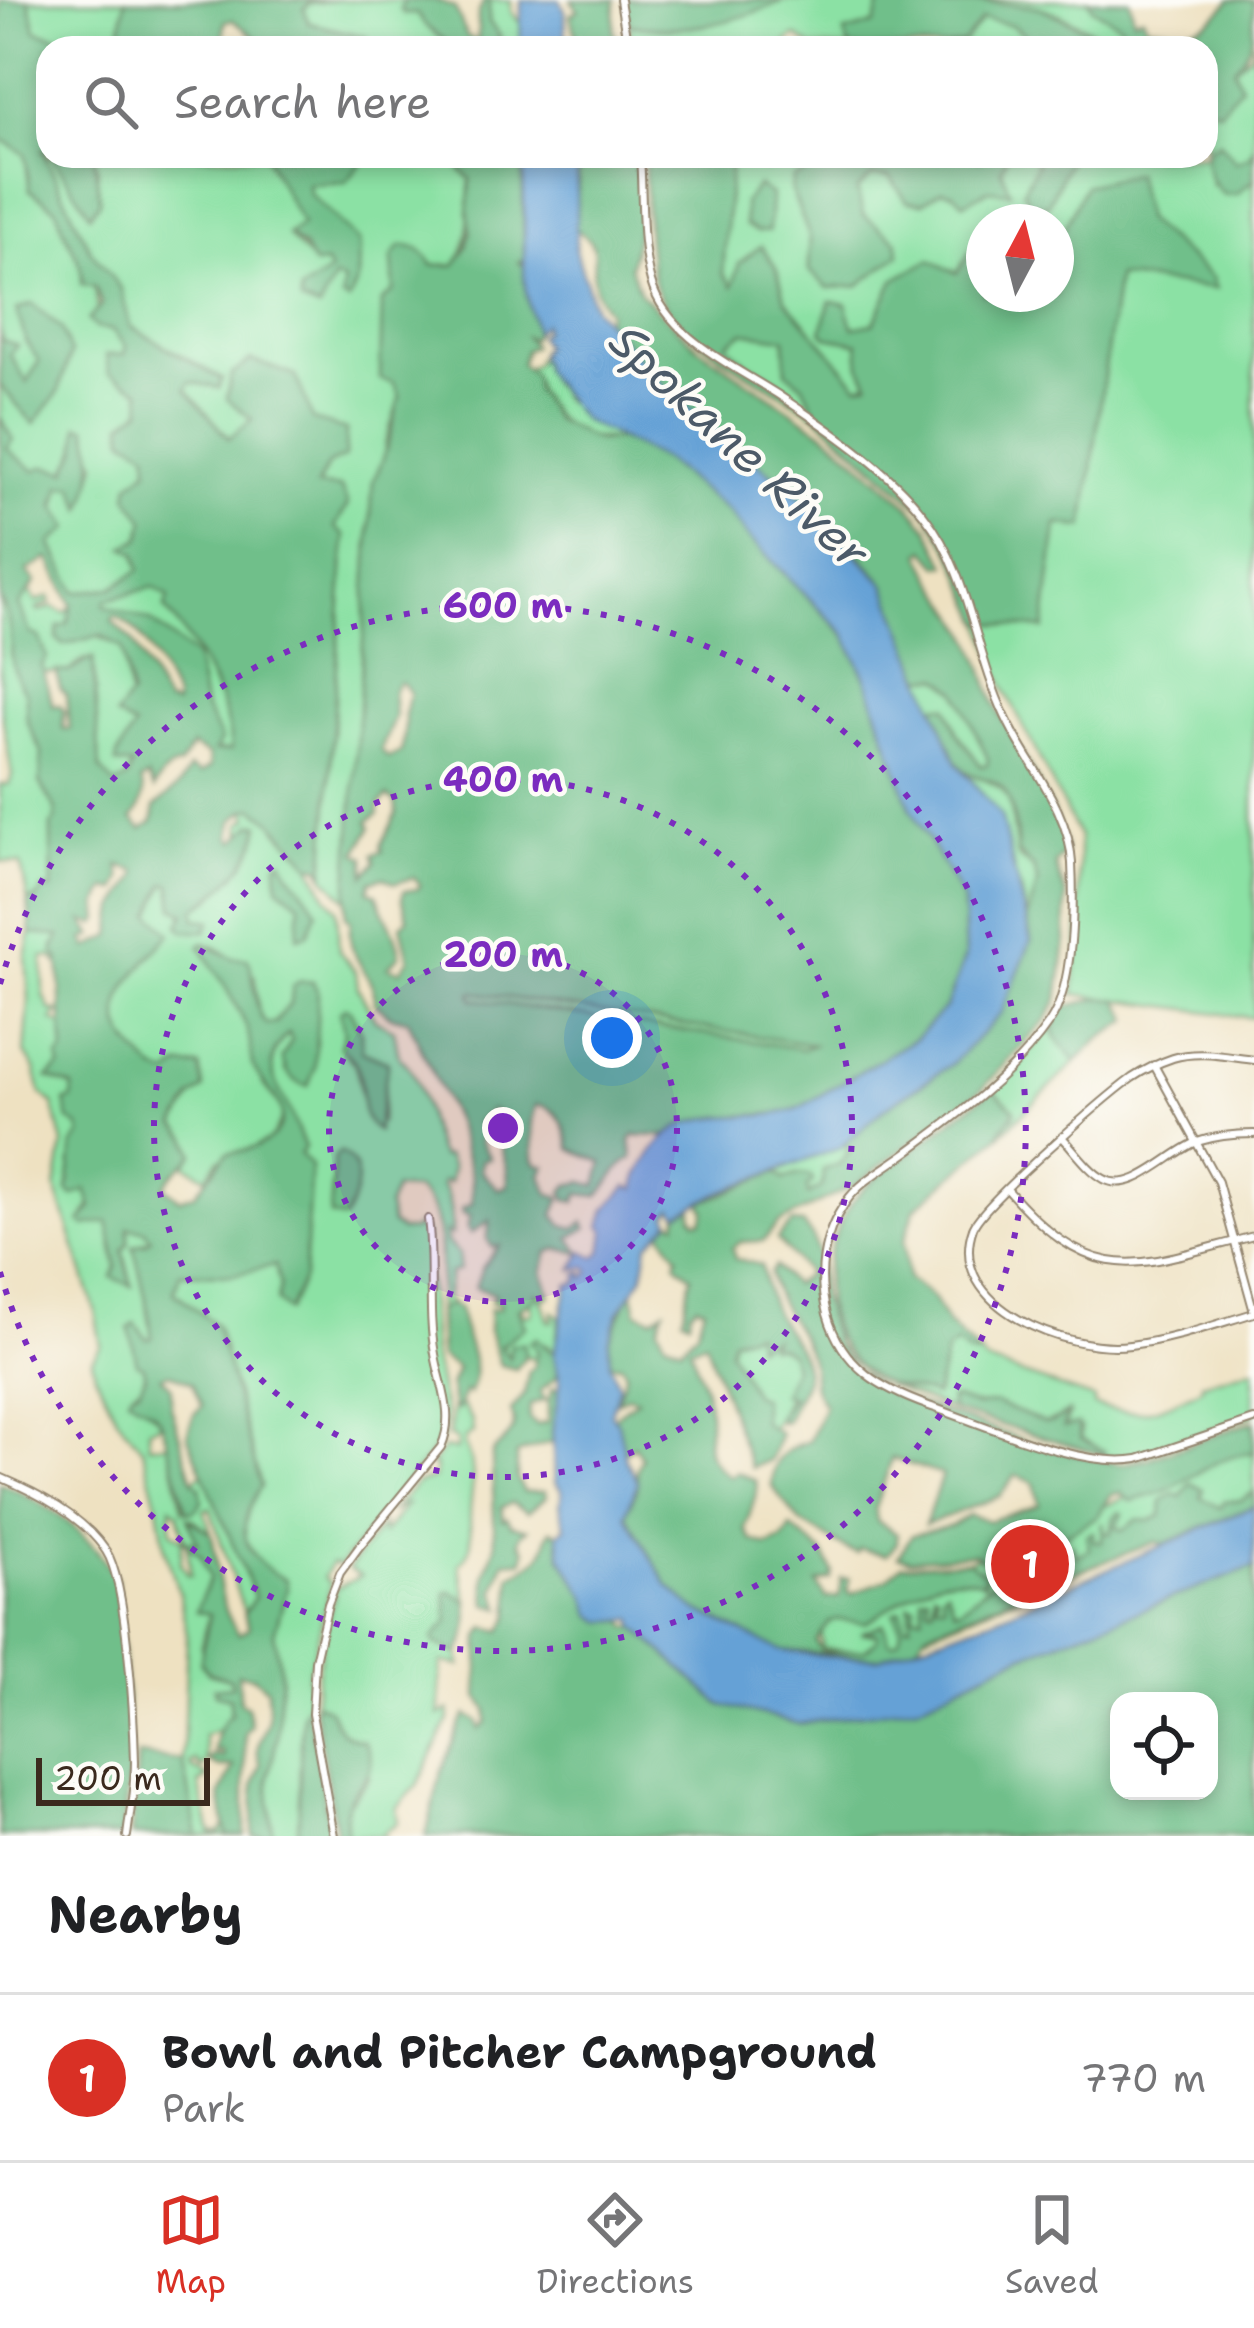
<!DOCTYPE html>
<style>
body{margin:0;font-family:"Shantell Sans",sans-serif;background:#f2f2f2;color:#202124}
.controls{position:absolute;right:36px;bottom:36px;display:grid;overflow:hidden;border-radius:24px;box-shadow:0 6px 18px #0003}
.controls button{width:108px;height:108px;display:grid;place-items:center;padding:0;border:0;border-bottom:3px solid #e0e0e0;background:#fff;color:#202124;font:60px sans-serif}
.compass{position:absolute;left:966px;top:204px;width:108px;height:108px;border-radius:50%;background:#fff;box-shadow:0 6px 18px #0003;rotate:7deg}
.scale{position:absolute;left:36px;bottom:30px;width:174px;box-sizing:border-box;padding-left:12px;border:6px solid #3b2a1e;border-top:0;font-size:33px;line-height:42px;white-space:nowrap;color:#3b2a1e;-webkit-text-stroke:9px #fdfcf7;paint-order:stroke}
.you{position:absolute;left:612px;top:1038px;width:42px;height:42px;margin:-30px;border:9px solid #fff;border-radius:50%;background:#1a73e8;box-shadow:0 0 0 18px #1a73e833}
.badge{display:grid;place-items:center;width:78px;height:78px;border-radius:50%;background:#d93025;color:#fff;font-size:39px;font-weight:700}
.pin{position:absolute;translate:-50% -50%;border:6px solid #fff;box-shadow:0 3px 12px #0006}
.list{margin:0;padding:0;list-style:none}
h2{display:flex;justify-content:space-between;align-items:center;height:156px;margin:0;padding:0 48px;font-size:51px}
h2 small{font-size:39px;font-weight:400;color:#757577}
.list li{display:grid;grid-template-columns:78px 1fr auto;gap:36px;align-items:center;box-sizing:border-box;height:168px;padding:0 48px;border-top:3px solid #e0e0e0}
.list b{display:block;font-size:45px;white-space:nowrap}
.list p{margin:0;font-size:39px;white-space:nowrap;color:#757577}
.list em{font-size:39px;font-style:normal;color:#757577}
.icon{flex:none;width:66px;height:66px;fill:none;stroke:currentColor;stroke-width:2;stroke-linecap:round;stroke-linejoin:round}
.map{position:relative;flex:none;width:1254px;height:1836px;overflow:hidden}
.search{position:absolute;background:#fff;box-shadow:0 6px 18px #0003;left:36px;right:36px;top:36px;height:132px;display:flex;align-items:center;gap:30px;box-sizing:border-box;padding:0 42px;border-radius:36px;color:#757577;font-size:45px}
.sheet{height:324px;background:#fff}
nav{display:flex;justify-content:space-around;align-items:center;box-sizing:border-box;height:168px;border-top:3px solid #e0e0e0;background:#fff;font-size:33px;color:#757577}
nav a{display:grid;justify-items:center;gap:6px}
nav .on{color:#d93025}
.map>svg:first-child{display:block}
</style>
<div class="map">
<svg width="1254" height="1836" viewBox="0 0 1254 1836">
<rect width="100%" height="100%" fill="#fdfcf7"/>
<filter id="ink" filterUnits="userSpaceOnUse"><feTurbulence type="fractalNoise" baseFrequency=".00833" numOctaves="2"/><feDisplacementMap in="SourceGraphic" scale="24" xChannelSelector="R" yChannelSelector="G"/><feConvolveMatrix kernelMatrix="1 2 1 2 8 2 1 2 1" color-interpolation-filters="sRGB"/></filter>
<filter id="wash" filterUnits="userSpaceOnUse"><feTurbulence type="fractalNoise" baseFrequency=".004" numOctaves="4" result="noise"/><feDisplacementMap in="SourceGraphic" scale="48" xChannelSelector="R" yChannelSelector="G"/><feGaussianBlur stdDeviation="2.7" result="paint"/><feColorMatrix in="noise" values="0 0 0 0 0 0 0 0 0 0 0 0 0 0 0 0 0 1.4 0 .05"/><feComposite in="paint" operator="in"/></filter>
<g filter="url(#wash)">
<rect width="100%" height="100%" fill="#eee1c1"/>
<g fill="#8be1a4" stroke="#638661" stroke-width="3" fill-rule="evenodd">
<polygon points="29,0 125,0 120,38 108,48 72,48 71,40 36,31"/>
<polygon points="340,0 407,0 453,48 366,48 366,37 309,23 304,9 310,3"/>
<polygon points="489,0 511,0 511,11 521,25 520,47 498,40 500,36 489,22"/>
<path d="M 785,0 L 881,0 L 875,24 L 844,33 L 850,48 L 813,48 L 796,36 L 778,48 L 632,48 L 629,24 C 683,35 734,23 785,0 Z"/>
<path d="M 932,0 L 1088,0 L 1093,8 L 1121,25 L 1119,45 C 1094,33 1066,14 1038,7 C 1008,0 954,13 932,0 Z"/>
<polygon points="983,19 1012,25 1038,46 1067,43 1095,48 944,48 964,43"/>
<polygon points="1254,42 1254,147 1249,156 1236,162 1219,142 1206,150 1206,105 1219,109 1233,69 1251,54"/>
<path d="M 0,138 L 25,154 L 30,190 L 57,209 C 66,255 107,281 96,328 L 112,330 L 126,346 C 122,369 149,387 140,412 C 137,421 130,430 125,438 L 148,451 L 148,469 L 130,484 L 145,520 L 136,552 L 140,570 L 112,588 L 76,592 L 51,543 L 61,485 L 74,486 L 84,507 L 97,463 L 79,427 L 78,448 L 67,471 L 44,466 L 35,471 L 6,449 L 13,439 L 0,417 L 0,385 L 33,423 L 71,353 L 26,342 L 39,360 L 27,384 L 2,341 L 0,329 Z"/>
<path d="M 42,149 L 47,149 L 48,156 L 52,156 L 90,213 L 98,171 L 94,156 L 265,156 L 303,225 L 288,235 C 295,247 306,252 314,265 L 326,264 L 335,278 L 344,281 L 342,298 L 348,301 L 359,243 L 309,193 L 308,183 L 363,163 L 363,156 L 457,156 L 461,171 L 471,178 C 468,211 474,237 455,265 L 432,265 L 395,281 L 394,292 L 382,301 L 384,331 L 400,396 L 385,444 L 384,463 L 373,480 L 348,901 L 324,876 L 345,537 L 335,527 L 317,487 L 328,465 L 253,418 L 230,439 L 186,389 L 190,382 L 221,378 L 130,326 L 121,289 L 90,250 Z"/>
<polygon points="731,156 755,156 763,170 796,156 860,156 853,168 791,189 810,238 809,270 897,241 863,215 857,190 872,176 890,177 923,203 942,190 954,193 964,203 988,190 1009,191 1001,169 1007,156 1033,156 1047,206 1071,156 1205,156 1212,185 1254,179 1254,1018 1074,994 1079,931 1079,837 1005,690 982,622 1044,629 1057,524 1084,526 1117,277 1211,277 1145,220 1060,235 1056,234 1056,222 984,222 984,244 972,249 957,273 874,323 827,337 858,343 860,365 869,383 858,385 785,299 777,269 733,288 723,273"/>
<path d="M 744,332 L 785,338 L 786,371 L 804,386 L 819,418 L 790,399 L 793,393 C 774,372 742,366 726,343 Z"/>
<path d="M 539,354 C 551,397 583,421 621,439 C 568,444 546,412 525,369 L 535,364 Z"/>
<path d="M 153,587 L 169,597 L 165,608 C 197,649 226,697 232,750 L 214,751 L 220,740 L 204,706 L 195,657 L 151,621 L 105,606 L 105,600 Z"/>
<polygon points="29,590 36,602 49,597 51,602 37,609 39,612 52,607 65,613 72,605 68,624 122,647 134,728 116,763 132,765 128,778 114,786 100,769 93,658 83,660 68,672 44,673 19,605"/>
<polygon points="0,598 11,625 10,655 26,693 27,721 42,752 40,783 55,808 56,820 51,825 52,890 28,901 21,864 0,861 0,785 9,784 12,775 0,701"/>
<polygon points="939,677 957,691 988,759 987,766 981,766 958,734 947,707 933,708 920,678"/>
<path d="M 966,773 C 1021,790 1007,801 1017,851 C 1019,863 1021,858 1029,865 C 1045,880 1033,901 1027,918 L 1021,890 Z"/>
<path d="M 254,808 L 272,820 L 278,831 L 308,858 L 326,896 L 337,909 L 339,951 L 356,972 L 358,988 L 375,1020 L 394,1030 L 399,1057 C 425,1075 425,1131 441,1157 L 447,1156 L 452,1168 L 449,1183 L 443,1181 L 441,1184 C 451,1199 452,1218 452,1235 L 446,1232 L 447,1242 L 459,1255 L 459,1270 L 450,1273 L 446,1299 L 451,1304 L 438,1310 C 441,1275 448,1212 416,1190 L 395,1189 L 388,1206 L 391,1224 L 401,1231 L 414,1230 L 416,1226 L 426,1232 L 433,1354 L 446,1416 L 443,1438 L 340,1566 L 331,1564 L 324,1577 L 331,1584 L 308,1676 L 308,1711 L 306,1708 L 302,1714 L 298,1836 L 273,1836 L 268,1780 L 277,1739 L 281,1675 L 274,1633 L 287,1589 C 267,1571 235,1543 245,1512 C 247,1503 256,1493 261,1485 L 216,1325 L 174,1292 L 180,1273 L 232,1275 L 275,1264 L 280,1286 L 277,1302 L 287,1310 L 300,1154 L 305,1147 C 299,1135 295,1122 289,1111 C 275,1082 260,1059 289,1033 L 292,1039 L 285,1072 L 313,982 L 300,981 L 293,986 L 291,1002 L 274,1023 L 266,1024 L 259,1016 L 255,976 L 218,948 L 204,943 C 213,972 236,1000 247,1029 C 254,1047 253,1066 263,1084 C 268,1093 284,1107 282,1117 C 281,1123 272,1135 270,1143 L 218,1160 L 206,1177 L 186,1165 L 193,1153 L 188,1138 L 176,1125 L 192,1098 C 178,1084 171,1081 156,1071 C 83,1019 129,982 170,934 L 151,914 L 165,884 L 171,884 L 174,907 L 196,919 L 195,909 L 213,897 L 245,863 L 253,825 L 242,835 L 241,823 L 249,818 L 245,809 ZM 344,1032 L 360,1040 L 362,1051 L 387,1062 L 381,1122 L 364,1113 L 356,1066 L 340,1047 Z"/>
<path d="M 31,934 L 60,935 L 60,944 L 54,945 L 59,966 L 52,957 L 43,957 L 44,996 L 51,1011 L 59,1011 L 52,1020 L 62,1025 L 64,1053 L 59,1059 L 60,1067 L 49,1078 L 73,1087 L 81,1135 L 73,1145 L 68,1191 L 86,1190 L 92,1203 L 81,1221 L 108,1221 L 117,1267 L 132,1285 L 123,1251 L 128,1227 L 144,1230 L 152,1238 L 134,1246 C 141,1276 149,1308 152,1339 L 147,1340 L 143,1384 L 131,1392 C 140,1407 153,1409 162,1424 L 148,1429 L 149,1445 L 168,1444 L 183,1509 L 193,1481 L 203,1472 L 255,1597 L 244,1613 L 210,1508 L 204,1510 L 211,1533 L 192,1518 L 197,1544 L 185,1540 L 178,1513 L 171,1507 L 171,1531 L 182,1539 L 181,1563 L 188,1575 L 191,1575 L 187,1546 L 200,1554 L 210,1578 L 203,1602 L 210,1613 L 201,1647 L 209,1673 L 231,1679 L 232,1687 L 215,1688 L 230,1698 C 232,1719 226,1730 204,1735 L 207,1762 L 201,1769 L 196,1761 L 191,1763 L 192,1768 L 208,1777 L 199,1784 L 211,1833 L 220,1833 L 226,1823 L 227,1836 L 198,1836 L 183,1761 L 187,1634 L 179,1593 L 165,1550 L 158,1506 L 143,1450 L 117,1417 L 95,1374 L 92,1359 L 101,1346 L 95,1310 L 56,1188 L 63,1144 L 53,1104 L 41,1094 L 35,1069 L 25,1053 L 29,1000 L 26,957 Z"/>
<polygon points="471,992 816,1045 803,1049 473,999"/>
<polygon points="1052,1026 1053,1033 1076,1062 998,1137 1002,1124 1013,1117 993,1089"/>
<polygon points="847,1142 848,1154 822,1187 808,1195 799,1174 784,1179 777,1172"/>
<polygon points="539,1292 549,1321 553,1321 553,1312 560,1317 554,1354 547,1345 537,1349 534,1361 529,1356 525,1357 523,1344 509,1358 504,1356 503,1342 525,1327 518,1309 521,1306 523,1315 531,1314 532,1307 525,1302"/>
<polygon points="750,1324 790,1346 797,1378 770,1432 751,1419 715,1339"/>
<path d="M 957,1345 L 975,1356 L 979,1354 L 986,1362 L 1094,1399 L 1094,1405 C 1139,1419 1161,1410 1202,1388 L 1202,1383 L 1254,1368 L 1254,1415 L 1144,1455 L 1101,1457 L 1104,1451 L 1081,1439 L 1081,1428 L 1064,1427 L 1069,1414 L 1045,1423 C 1012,1408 986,1401 950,1406 L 955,1412 L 885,1384 L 937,1393 L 936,1380 L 947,1350 Z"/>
<path d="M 461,1404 L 472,1421 L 473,1433 L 465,1438 L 464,1445 C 480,1472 469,1493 470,1521 C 470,1537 476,1549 459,1564 L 467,1601 L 451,1592 L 449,1621 L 434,1643 L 459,1654 L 461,1666 L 442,1662 C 438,1681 442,1696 439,1715 L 449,1710 L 449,1720 L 416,1787 L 396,1808 L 398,1822 L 383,1833 L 385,1836 L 346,1836 L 347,1805 L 369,1778 L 364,1741 C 342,1736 338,1730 329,1709 L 314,1707 C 316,1666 325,1627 337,1588 L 361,1576 L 348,1569 L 382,1525 L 383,1534 L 408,1503 L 391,1513 L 416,1484 L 434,1478 L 436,1467 L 431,1465 L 444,1448 L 456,1450 L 457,1441 L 449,1436 L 453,1407 L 457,1410 Z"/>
<polygon points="1254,1446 1254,1500 877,1654 822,1648 820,1610 869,1601"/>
</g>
<g fill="#70bf8a" stroke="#567454" stroke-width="3" fill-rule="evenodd">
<path d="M 0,0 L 29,0 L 36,31 L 71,40 L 72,48 L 48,48 L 48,149 L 42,150 L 90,250 L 121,289 L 130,326 L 221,379 L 219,388 L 190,382 L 186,389 L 229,439 L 252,419 L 227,399 L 231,375 L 251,360 L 296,376 L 313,420 L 346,430 L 345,457 L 328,465 L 317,486 L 341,488 L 348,505 L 335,527 L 345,536 L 324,876 L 320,866 L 311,865 L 271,820 L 254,808 L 245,810 L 233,821 L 231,837 L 235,841 L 253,824 L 260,824 C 257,860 224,889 195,909 L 196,919 L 211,921 L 206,931 L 184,931 L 179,925 L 185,913 L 174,907 L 171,884 L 165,884 L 151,914 L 171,933 C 138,972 91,1006 139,1054 C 149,1064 156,1074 170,1075 L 180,1066 L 200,1067 L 204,1089 L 192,1098 L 176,1125 L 188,1138 L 194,1153 C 184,1167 171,1171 164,1187 L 180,1199 L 195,1194 L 227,1153 C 249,1152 283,1141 282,1115 C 281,1099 259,1081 253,1066 C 250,1054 251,1040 247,1028 C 234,998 217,973 200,946 L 203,943 L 233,958 L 248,959 C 257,979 252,1009 266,1024 L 275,1023 L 291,1002 L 293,986 L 300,981 L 313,982 L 318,992 L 315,1068 L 308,1086 C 291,1082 286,1073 282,1057 L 292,1040 L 289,1033 C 259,1058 275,1082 290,1111 C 295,1123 299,1136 305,1147 L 300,1154 L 311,1166 L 304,1276 L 288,1311 L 277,1302 L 280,1286 L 275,1265 L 232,1275 L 180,1273 L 174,1292 L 216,1325 L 261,1486 C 234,1528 240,1556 286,1580 L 287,1589 L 274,1633 L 281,1675 L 277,1739 L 268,1780 L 273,1836 L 253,1836 L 254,1784 L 261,1765 C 253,1746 261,1741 267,1723 C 270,1713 267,1699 267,1689 L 253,1676 L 238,1674 L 240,1702 L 247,1706 L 251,1726 L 245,1732 L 245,1836 L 227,1836 L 220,1795 L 234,1767 L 218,1767 L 209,1761 L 213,1756 L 224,1757 L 222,1750 L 215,1752 C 213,1742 221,1720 231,1714 L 230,1698 L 215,1694 L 215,1688 L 232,1686 L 231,1679 L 209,1673 L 200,1662 L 210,1614 L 196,1611 L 210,1578 L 200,1554 L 187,1546 L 185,1540 L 197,1543 L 188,1518 L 211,1533 C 221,1569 215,1603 239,1634 L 249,1628 L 244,1613 L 255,1597 L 187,1435 L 194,1414 L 202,1406 L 192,1383 L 170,1373 L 161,1376 L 171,1386 L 171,1407 L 193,1481 L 200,1487 L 202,1501 L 195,1510 L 187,1512 L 162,1424 L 154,1412 L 128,1397 L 131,1392 L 139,1389 L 145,1377 L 143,1367 L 137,1363 L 129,1328 L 135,1323 L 147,1339 L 152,1338 C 149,1307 141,1275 133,1246 L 147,1243 L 151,1238 L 144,1230 L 129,1228 L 129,1242 L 123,1251 L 132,1286 L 112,1277 L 117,1267 L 108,1222 L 85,1226 L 81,1222 L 92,1207 L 86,1190 L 73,1196 L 68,1191 L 73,1145 L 81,1135 L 79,1127 L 69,1120 L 65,1102 L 72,1099 L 73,1087 L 48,1078 L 60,1067 L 59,1058 L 64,1053 L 59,958 L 53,952 L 60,936 L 31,934 L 28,901 L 37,899 L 43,889 L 52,889 L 51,825 L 56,819 L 55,808 L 40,783 L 42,752 L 27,721 L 26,693 C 2,666 18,629 0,598 L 0,417 L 13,439 L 7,449 L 35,471 L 44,466 L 67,471 L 78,448 L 79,426 L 87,427 C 96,459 96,478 83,509 L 74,486 L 61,486 L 55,506 L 70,528 L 51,543 L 76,592 L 112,588 L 140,570 L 136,552 L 125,547 L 141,538 L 145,520 L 128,496 L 130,484 L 148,469 L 148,452 L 125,438 L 123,423 L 142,409 L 141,390 L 109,373 L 106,355 L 124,355 L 126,346 L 112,330 L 96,328 L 88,320 L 102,305 L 95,287 L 82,284 C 84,258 62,235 57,209 L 30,190 L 25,154 L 0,138 ZM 49,558 L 72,605 L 68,624 L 58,627 L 57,639 L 64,645 L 101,635 L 122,648 L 131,695 L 116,716 L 134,728 L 117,756 L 116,764 L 132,766 L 128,778 L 115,785 L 100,769 L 93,658 L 68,672 L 57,671 L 60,689 L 66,695 L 70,729 L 63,729 L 64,711 L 60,705 L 53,706 L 42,666 L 47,657 L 39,637 L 30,633 L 19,605 L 36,582 L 27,572 ZM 153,587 L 169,597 L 165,608 C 196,647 229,699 231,750 L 215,751 L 221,740 L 204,706 L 195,657 L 151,621 L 105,606 L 106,600 ZM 115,616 C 146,630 159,669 175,698 L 175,706 L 166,703 L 132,640 L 112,621 ZM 192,746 L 208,755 L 210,767 L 200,774 L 189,769 L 180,785 L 155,807 L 153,821 L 142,829 L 132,819 C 141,809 146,794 141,781 L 148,777 L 154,789 C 159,779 167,766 179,766 ZM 119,866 L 137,871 L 137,876 L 116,908 L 112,936 L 88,948 L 84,939 L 93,936 L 83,921 L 96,924 L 100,920 L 98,905 L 107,889 L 117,891 L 122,879 Z"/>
<polygon points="125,0 340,0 309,3 304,9 309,23 367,37 366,48 269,48 233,20 225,21 223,42 231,48 108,48 120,37"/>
<path d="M 405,0 L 435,0 L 455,8 L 467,36 L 478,42 L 478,15 L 484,0 L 489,0 L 489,22 L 500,36 L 498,40 L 520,48 L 453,48 C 441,37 424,28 417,14 L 404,14 L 400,9 Z"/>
<polygon points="571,0 615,0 614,33 622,48 579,46 570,15 578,10"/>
<path d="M 625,0 L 785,0 C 734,23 683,35 629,24 Z"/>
<path d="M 881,0 L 932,0 L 945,7 L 983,2 L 1039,7 L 1118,44 L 1121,25 L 1093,8 L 1088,0 L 1130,0 L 1134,19 L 1143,16 L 1147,26 C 1187,30 1204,35 1230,0 L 1254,0 C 1254,33 1254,46 1234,69 L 1241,86 L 1219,110 L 1206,105 L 1206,48 L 1095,48 L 1067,43 L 1038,46 L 1012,25 L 983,19 L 964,43 L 944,48 L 850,48 L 844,33 L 875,24 Z"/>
<path d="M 1219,142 L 1236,162 L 1249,156 L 1254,147 L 1254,179 L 1237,194 L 1224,195 C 1211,184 1203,166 1206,150 Z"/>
<polygon points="52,156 94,156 100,201 90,214"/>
<polygon points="265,156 363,156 363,162 346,182 308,184 309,193 359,242 358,280 349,301 342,298 344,282 335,278 319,309 301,302 301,291 330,272 326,264 314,265 304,248 288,235 302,224"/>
<path d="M 457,156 L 522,156 L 524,260 L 519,262 L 525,267 L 535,333 L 532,339 L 526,337 L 533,346 L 525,350 L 521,364 L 534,376 L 536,392 L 555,420 L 598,441 L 621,439 L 664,460 L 729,512 L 748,537 L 845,635 L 866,678 L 910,807 L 963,900 L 965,957 L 946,1007 L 916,1038 L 799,1108 L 784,1113 L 700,1119 L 664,1136 L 635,1135 L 631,1140 L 633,1158 C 615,1167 613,1183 598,1196 L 579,1194 L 576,1202 L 566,1200 L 563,1192 L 568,1185 L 583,1182 L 597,1186 L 603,1162 L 571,1149 C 566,1129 560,1106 536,1105 L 532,1120 L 534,1159 L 537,1164 L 546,1166 L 541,1174 L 550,1194 L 561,1198 L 554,1215 L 562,1225 L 575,1228 L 584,1222 L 587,1228 L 570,1238 L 582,1253 L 558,1249 L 548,1252 L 543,1271 L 550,1295 L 541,1300 L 536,1293 L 533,1301 L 518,1309 L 525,1327 L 500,1346 L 509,1358 L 511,1344 L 524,1344 L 525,1357 L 516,1369 L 500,1365 L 489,1331 L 490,1309 L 499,1309 L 500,1304 L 491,1302 L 494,1294 L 475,1287 L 482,1268 L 499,1246 L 492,1247 L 487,1239 L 490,1220 L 471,1234 L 467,1229 L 470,1216 L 462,1213 L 462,1208 L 472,1204 L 472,1177 L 455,1121 L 408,1020 L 390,1016 L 375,1003 C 375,969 344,962 351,921 L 346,916 L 373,480 C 388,456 392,424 400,396 L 394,383 L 380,379 L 382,301 L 394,291 L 392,258 L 400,246 C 417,246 424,250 432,265 L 455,265 L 467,247 L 471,231 L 468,212 L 471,179 L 461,171 ZM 398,683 L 402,683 L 410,694 C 401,710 408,732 401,752 L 388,758 L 381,750 L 395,716 L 393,691 ZM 387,796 L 395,802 L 397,813 L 381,846 L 383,851 L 374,854 L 376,862 L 365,875 L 365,857 L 357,852 L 371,828 L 368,821 L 378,814 L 379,806 ZM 383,877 L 395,883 L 414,878 L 420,885 L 418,889 L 404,891 L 402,898 L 408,918 L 401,925 L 409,959 L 400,971 L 388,967 L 400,955 C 397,931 384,917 377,894 L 369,891 L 371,881 ZM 471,993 L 472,992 L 813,1045 L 803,1049 L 473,999 ZM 491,1110 L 511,1118 L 511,1125 L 502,1129 C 497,1152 511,1164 507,1186 L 498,1189 L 481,1171 L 482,1160 L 490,1158 L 480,1142 L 482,1131 L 477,1122 Z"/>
<path d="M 584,156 L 636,156 L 641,213 L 630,266 L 640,293 L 699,348 L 832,438 L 909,505 L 929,529 L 947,565 L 940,566 L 926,549 L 921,553 C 934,587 962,614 976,649 C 986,672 989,696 1002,718 C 1025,760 1056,804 1066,851 L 1055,864 L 1066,896 L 1066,942 L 1058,1000 L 1047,1019 L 983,1088 L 857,1184 L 779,1223 L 763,1241 L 740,1242 L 732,1248 L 735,1259 L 761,1265 C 766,1283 767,1299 776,1315 C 789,1338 806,1352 806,1379 L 786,1421 L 780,1422 L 779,1416 L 792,1397 L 782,1394 L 793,1368 L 790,1353 L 779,1346 L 769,1346 L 773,1338 L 756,1346 L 755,1332 L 732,1339 L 729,1350 L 753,1393 L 762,1399 L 762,1422 L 780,1433 L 770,1460 L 751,1468 L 705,1341 L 690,1347 C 696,1365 705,1384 708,1402 C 715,1440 691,1450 731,1477 L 737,1472 L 756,1481 L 757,1491 L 745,1529 L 751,1540 L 767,1546 L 783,1540 L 791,1527 L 823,1553 L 833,1572 L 831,1579 L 817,1583 L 826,1598 L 839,1597 L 841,1578 L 849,1579 L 847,1592 L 852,1594 L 888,1578 L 902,1565 L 968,1561 L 985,1573 L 984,1583 C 940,1564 902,1601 866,1623 C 837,1622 832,1609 816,1642 L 822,1651 L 865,1650 L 877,1640 L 877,1634 L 861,1633 L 883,1624 L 889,1641 L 893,1643 L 899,1640 L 901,1630 L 894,1613 L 901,1610 L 905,1625 L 911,1624 L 909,1604 L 915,1605 L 914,1615 L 923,1615 L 922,1596 L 928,1594 L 928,1607 L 933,1607 L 934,1591 L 937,1593 L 937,1603 L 944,1603 L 942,1592 L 946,1589 L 955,1609 L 961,1608 L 993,1581 L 1010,1592 L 1021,1587 L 1023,1568 L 1072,1545 L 1076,1556 L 1089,1549 L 1086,1536 L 1093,1532 L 1093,1541 L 1102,1541 L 1103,1522 L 1104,1533 L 1111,1533 L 1114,1517 L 1120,1512 L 1123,1514 L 1116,1527 L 1123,1530 L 1138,1519 L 1149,1521 L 1161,1516 L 1162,1500 L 1175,1494 L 1181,1497 L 1191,1483 L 1203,1490 L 1201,1497 L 1221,1508 L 1224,1502 L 1241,1500 L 1254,1492 L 1254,1506 L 1164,1544 L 1156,1542 L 1048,1583 L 1032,1593 L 1013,1596 L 925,1632 L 917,1645 L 879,1658 L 779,1650 L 693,1608 L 667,1584 L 626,1514 L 637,1489 L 637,1468 L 642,1458 L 634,1446 L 624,1452 L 614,1417 L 637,1399 L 628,1396 L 617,1402 L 626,1372 L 622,1365 L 610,1364 L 609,1341 L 632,1289 L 637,1312 L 653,1318 L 664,1310 L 658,1327 L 665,1341 L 681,1347 L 697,1330 L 704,1308 L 696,1305 L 690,1310 L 689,1320 L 683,1317 L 691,1276 L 676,1263 L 678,1256 L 661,1231 L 671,1221 L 677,1223 L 679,1214 L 693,1207 L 692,1216 L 696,1221 L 702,1221 L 705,1210 L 701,1203 L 777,1172 L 784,1179 L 800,1174 L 811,1176 L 813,1182 L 807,1186 L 808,1194 L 822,1187 L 823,1170 L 839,1164 L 848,1154 L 847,1142 L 885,1108 L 952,1064 L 1031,941 L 1027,918 L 1038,883 L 1033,867 L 1017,852 C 1018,834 1013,792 996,783 C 985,776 971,778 962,768 C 948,753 941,726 933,708 L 937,705 L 947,706 L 958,734 L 981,766 L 987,765 L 988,759 L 957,691 L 939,677 L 920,678 L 885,584 L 863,558 L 804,500 L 668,391 L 605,320 L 608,311 C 575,273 614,250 576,230 L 579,166 Z"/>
<path d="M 644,156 L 731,156 L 723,273 L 733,286 L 739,263 L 761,246 L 777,269 L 785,299 L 858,385 L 869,382 L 860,365 L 858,343 L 827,337 L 822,331 L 830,301 L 846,304 L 853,327 L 874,323 L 894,280 L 930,260 L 957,273 L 972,249 L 984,244 L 984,294 L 1056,294 L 1056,234 L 1061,235 L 1085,185 L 1135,173 L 1145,220 L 1211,277 L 1216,289 L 1117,277 L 1084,527 L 1057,524 L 1044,629 L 982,622 L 951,551 L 926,512 L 819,418 L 804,386 L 786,371 L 785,338 L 744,332 L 727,343 C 742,366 774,372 793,393 L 790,399 C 748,372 663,331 653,278 C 645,239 647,196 644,156 Z"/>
<polygon points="860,156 976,156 980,160 984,156 1007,156 1001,169 1010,192 988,190 964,203 954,193 942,190 923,203 907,201 890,177 872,176 857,190 863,215 897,241 900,254 858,286 828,288 809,270 810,238 791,189 793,178 832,163 853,167"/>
<polygon points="1033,156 1071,156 1047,206 1029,202 1023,191 1037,163"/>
<polygon points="758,186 771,195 769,231 757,232 745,225 744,202"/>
<polygon points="32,304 61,328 71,353 58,393 34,424 0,385 0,329 2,340 17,345 10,355 27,383 39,361 26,342 17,310"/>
<path d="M 282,860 C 291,880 308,890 317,911 L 308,934 L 298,937 L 300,903 L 278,886 L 277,863 Z"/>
<path d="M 1101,998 L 1119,1000 L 1130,1020 L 1101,1038 L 1076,1062 C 1057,1038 1046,1036 1063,1007 Z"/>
<path d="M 345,1007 L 350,1010 L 361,1031 L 362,1051 L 388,1062 L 377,1131 C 353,1115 368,1084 355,1062 C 351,1056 344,1053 340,1047 L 344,1032 L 340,1012 Z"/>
<path d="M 993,1089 L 1015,1110 C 1012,1121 1002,1124 998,1137 L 915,1208 L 904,1242 L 908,1279 L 933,1298 L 947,1323 L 979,1354 L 970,1355 L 957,1345 L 947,1350 L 935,1396 C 917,1389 889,1387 874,1378 C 805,1335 816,1233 868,1184 Z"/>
<path d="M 340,1152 C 367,1166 356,1198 344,1220 L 330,1216 L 334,1157 Z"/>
<path d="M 792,1223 L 802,1224 L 813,1237 L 819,1259 L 821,1296 L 836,1345 L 855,1370 L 890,1394 L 1044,1447 L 1119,1464 L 1146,1460 L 1254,1421 L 1254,1453 C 1222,1453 1197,1475 1170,1489 C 1158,1495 1144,1497 1131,1501 L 1120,1493 L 1111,1495 L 1098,1516 L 1064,1536 L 1049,1531 L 1021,1539 L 1016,1562 L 997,1569 L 974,1554 L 910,1560 L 898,1557 L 912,1535 L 951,1526 L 969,1515 L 989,1521 L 1039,1505 L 1034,1483 L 1016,1475 L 1000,1496 L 925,1525 L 942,1475 L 892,1458 L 875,1508 L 877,1521 L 897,1534 L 897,1543 L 887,1555 L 860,1549 L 857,1553 L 850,1551 L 799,1521 L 772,1486 C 771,1459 785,1448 809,1441 L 824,1405 C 806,1379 817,1386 811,1361 C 802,1328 776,1310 770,1273 L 775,1266 L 793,1285 L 808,1274 L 777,1239 Z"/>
<path d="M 451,1304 L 459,1309 C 461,1336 485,1365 469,1394 L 465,1391 L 457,1410 L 453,1407 L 450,1386 L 457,1369 L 440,1357 L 438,1310 Z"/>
<path d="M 536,1338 L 554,1354 L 558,1376 L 540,1391 L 545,1400 L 530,1404 L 529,1419 L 537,1425 L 548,1422 L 548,1401 L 553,1388 L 558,1390 L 553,1442 L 517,1454 L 517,1479 L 524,1492 L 545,1491 L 547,1496 L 528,1512 L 512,1503 L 502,1507 L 503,1520 L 507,1518 L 511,1525 L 528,1529 L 521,1534 L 519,1542 L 525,1550 L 523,1561 L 505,1561 L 495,1590 L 502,1608 L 487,1604 L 485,1575 L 495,1546 L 492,1454 C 503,1438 521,1434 511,1411 L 524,1395 L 529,1371 L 534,1367 L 537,1350 L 530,1342 Z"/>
<polygon points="955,1398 976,1406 995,1403 1045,1423 1054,1422 1067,1412 1064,1427 1078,1424 1081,1439 1104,1451 1104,1455 955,1412 950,1407 950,1399"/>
<path d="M 0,1483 C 48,1504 91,1532 116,1579 L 131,1756 L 122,1836 L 0,1836 Z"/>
<path d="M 551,1530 L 558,1533 L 561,1557 L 604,1622 L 626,1621 L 628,1627 L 635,1627 L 721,1705 L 918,1705 L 1010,1660 L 1254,1567 L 1254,1836 L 426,1836 L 441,1773 L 461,1723 L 466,1715 L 478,1721 L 479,1729 L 487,1723 L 487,1709 L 478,1697 L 480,1637 L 486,1627 L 502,1631 L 511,1615 L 511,1576 C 522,1571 541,1560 545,1547 C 547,1541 547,1535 551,1530 ZM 1119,1701 L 1209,1701 L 1209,1791 L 1119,1791 Z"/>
<path d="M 451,1592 L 467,1601 C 471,1622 468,1635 459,1654 L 434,1643 L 433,1639 L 449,1621 L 445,1593 Z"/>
<path d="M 317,1703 L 329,1709 C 338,1730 342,1736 364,1741 C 384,1776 356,1779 347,1805 C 344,1813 346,1827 346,1836 L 337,1836 L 314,1707 Z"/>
<polygon points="306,1707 308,1711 331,1836 298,1836 302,1714"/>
<polygon points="138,1755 183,1761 198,1836 131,1836"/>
</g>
<g fill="#65a1d6" stroke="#50667a" stroke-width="3">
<polygon points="521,0 560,0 565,10 566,48 520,48"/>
<path d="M 522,156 L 577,156 L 576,251 L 594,308 L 668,391 L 804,500 L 885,584 L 957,763 L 1001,816 L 1031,941 L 1001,1014 L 952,1064 L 885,1108 L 840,1148 L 720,1192 L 679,1214 L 673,1208 L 668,1214 L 671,1221 L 648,1245 L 643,1277 L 619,1312 L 609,1341 L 610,1364 L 619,1385 L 611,1414 L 618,1422 L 626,1459 L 638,1482 L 626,1514 L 667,1584 L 693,1608 L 779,1650 L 824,1656 L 879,1658 L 997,1617 L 1254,1506 L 1254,1567 L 1010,1660 L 918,1705 L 799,1724 L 721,1705 L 635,1627 L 634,1619 L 604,1622 L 592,1615 L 587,1598 L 561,1557 L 558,1533 L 565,1527 L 560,1505 L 562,1491 L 555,1482 L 552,1431 L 560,1383 L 554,1354 L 568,1285 L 578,1282 L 578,1274 L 583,1272 L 584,1278 L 590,1272 L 587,1267 L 573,1269 L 583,1251 L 596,1257 L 602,1252 L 605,1230 L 601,1226 L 606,1209 L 627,1186 L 635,1189 C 636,1176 643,1168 650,1156 C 689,1096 743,1128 799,1108 L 916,1038 L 946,1007 L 965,957 L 963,900 L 910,807 L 866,678 L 845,634 L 748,537 L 729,512 L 664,460 L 582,420 L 544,372 L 539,354 L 544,347 L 538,336 L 544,330 L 543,324 L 535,333 C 532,315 524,295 524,276 C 524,244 525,196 522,156 Z"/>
</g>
</g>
<g filter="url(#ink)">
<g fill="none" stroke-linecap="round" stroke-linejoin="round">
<g stroke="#948670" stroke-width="10">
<g id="street">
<polyline points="620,0 628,48"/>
<path d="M 640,156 C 643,196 640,244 651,282 C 667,337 734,366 777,394 C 828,428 886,467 924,515 C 970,573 974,651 1005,716 C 1027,764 1069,808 1072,863 C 1074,906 1074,987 1049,1023 C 1014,1074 958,1115 909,1151 C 889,1166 860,1181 846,1202 C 822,1235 817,1276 827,1314 C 842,1367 881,1389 929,1406 C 987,1425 1080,1469 1138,1459 L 1254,1420"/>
<path d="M 1254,1060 C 1227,1057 1199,1050 1173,1058 C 1158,1063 1144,1070 1132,1078 C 1106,1097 980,1206 973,1228 C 945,1307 1070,1353 1130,1345 C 1172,1340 1213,1325 1254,1313"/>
<polyline points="1154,1065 1218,1182 1254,1312"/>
<path d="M 1064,1139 C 1076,1152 1089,1171 1104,1179 C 1133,1195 1169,1153 1197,1142 C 1215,1136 1235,1134 1254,1134"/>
<path d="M 1007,1189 C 1097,1292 1136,1266 1254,1236"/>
<path d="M 0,1477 C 37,1493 83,1516 106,1551 C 127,1583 134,1718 135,1762 C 135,1786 130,1812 127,1836"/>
<path d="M 334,1836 L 312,1714 L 315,1661 L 328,1604 L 340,1573 L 359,1547 L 441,1447 C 456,1414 440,1386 435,1354 C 427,1310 434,1263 428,1219"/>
</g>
</g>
<use href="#street" stroke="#fff" stroke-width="6"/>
</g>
</g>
<circle cx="503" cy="1128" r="174" fill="#7b2cbf" fill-opacity=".12"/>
<g fill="none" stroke="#7b2cbf" stroke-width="6" stroke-dasharray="6 12">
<circle cx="503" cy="1128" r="174"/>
<circle cx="503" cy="1128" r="349"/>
<path d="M0 984A523 523 0 1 1 0 1272"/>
</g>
<g text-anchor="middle" stroke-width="9" stroke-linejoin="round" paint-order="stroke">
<g font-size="48" font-style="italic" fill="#4c5a68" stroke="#fdfcf7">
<text transform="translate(740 446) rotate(43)" y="17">Spokane River</text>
</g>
</g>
<circle cx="503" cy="1128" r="18" fill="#7b2cbf" stroke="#fdfcf7" stroke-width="6"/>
<g font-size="36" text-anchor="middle" font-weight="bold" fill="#7b2cbf" stroke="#fdfcf7" stroke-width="9" stroke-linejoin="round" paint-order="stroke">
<text x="503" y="618">600 m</text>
<text x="503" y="792">400 m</text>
<text x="503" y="967">200 m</text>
</g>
</svg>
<div class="controls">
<button><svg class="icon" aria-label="locate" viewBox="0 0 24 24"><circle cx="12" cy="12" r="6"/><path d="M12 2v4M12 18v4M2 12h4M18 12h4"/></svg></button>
</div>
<svg class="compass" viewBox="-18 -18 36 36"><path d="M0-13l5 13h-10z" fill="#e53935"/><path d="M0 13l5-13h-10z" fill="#757577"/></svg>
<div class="scale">200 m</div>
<div class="you"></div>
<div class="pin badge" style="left:1030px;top:1564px">1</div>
<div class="search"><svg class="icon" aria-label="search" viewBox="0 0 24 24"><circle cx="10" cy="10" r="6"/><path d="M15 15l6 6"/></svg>Search here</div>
</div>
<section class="sheet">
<h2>Nearby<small></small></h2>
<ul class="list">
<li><span class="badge">1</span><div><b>Bowl and Pitcher Campground</b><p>Park</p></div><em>770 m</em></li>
</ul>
</section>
<nav>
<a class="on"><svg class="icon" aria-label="map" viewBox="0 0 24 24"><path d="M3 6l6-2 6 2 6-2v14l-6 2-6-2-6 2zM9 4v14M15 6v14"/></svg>Map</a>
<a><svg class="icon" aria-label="directions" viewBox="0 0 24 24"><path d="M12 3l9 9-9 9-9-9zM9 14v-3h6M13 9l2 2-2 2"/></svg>Directions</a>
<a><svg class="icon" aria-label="saved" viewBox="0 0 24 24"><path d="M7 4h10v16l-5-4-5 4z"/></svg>Saved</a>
</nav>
